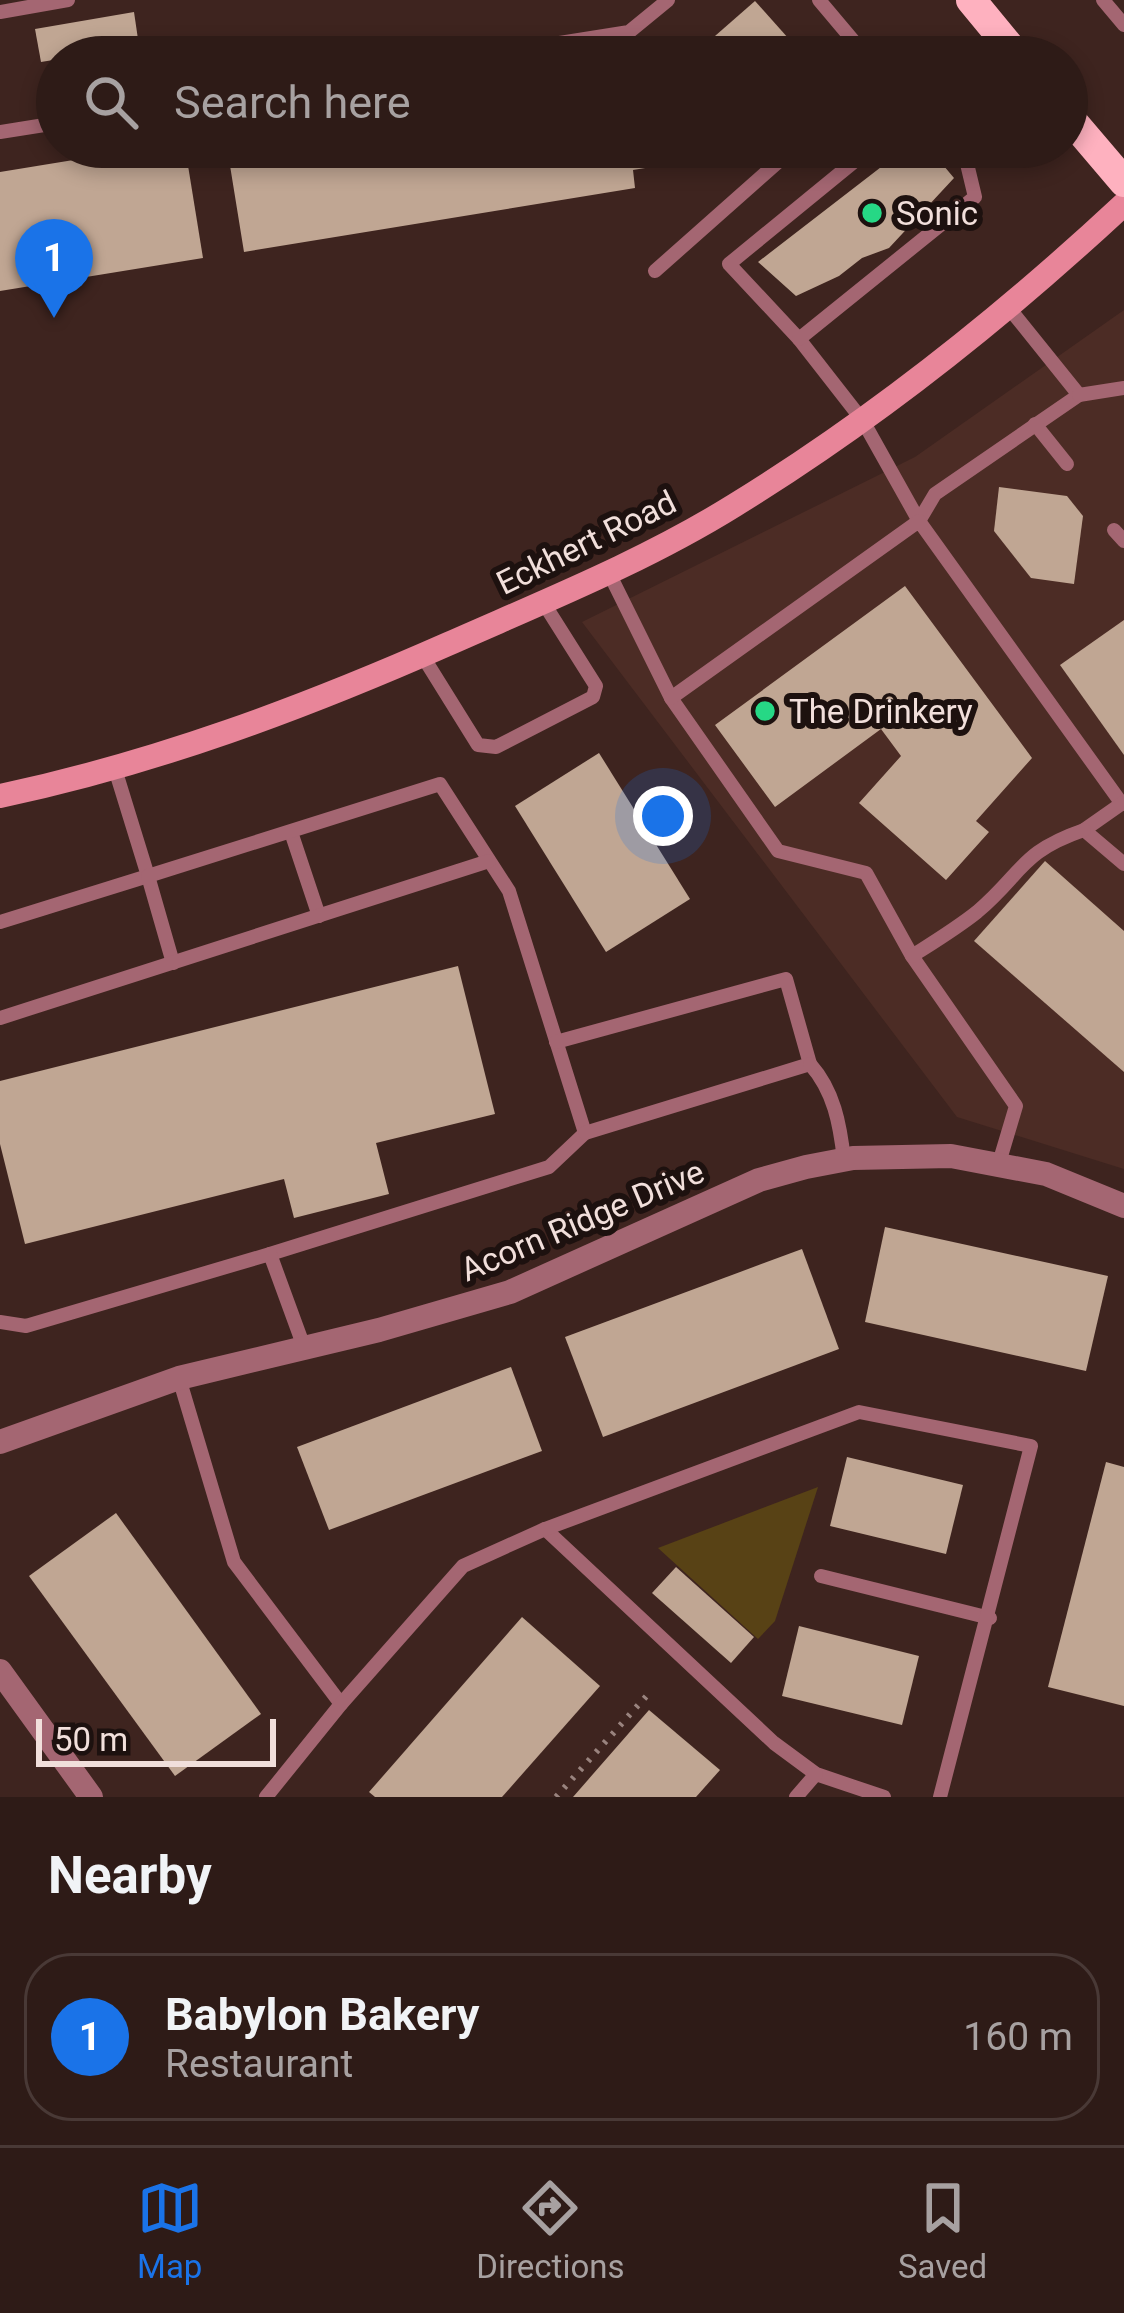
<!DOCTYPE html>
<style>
body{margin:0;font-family:Roboto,sans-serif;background:#3a2824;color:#f1f3f6}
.scale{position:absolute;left:36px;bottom:30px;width:240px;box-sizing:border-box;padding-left:12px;border:6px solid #f1dfdb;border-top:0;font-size:33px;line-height:42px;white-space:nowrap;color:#f1dfdb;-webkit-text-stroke:9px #1d110f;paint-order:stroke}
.you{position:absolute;left:663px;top:816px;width:42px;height:42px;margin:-30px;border:9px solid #fff;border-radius:50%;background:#1a73e8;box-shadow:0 0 0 18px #1a73e833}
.badge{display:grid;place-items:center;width:78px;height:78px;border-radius:50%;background:#1a73e8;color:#fff;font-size:39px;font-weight:700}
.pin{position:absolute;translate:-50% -99px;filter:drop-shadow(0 3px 6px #0008)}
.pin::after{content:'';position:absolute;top:63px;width:42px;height:36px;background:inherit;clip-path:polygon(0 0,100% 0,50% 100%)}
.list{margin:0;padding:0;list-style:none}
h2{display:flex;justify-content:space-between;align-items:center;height:156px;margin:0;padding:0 48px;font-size:51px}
h2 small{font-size:39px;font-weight:400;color:#a7a1a1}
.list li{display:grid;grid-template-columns:78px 1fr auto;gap:36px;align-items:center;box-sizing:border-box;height:168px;margin:0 24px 24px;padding:0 24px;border:3px solid #493936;border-radius:48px}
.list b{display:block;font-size:45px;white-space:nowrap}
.list p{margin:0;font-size:39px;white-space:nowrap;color:#a7a1a1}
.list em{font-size:39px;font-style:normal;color:#a7a1a1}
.icon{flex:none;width:66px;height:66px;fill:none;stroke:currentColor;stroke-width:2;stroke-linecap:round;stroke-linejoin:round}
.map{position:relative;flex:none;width:1124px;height:1797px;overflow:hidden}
.search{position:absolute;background:#2e1b17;box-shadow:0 6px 18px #0003;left:36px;right:36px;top:36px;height:132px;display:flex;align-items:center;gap:30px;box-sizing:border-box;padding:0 42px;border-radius:66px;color:#a7a1a1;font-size:45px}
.sheet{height:348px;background:#2e1b17}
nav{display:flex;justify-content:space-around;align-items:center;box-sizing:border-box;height:168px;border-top:3px solid #493936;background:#2e1b17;font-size:33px;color:#a7a1a1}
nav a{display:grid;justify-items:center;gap:6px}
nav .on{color:#1a73e8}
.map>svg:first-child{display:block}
</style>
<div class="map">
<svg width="1124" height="1797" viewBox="0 0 1124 1797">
<rect width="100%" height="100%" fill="#3e241f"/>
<polygon fill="#4c2c25" points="1124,310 1124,1169 957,1117 582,622 915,457"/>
<polygon fill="#584215" points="818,1487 775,1621 758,1639 658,1548"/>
<g fill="#c0a693">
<polygon points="755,1 805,57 691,57"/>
<polygon points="134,12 139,46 41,62 35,29"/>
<polygon points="153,147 185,147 203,258 0,291 0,172"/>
<polygon points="227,147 705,147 688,161 633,170 635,188 244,252"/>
<polygon points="907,147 928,147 954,178 889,248 862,258 839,276 796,296 758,262"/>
<polygon points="999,487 1067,496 1083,516 1074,584 1031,578 994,531"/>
<polygon points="905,586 1032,758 976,821 989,832 946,880 859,803 901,756 881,729 775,807 715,725"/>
<polygon points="1124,620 1124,755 1060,665"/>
<polygon points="599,753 690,899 606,952 515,806"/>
<polygon points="1045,861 1124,931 1124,1072 974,941"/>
<polygon points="458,966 495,1114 376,1143 389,1194 294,1218 284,1179 25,1244 0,1144 0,1081"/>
<polygon points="885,1227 1108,1276 1086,1371 865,1322"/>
<polygon points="802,1249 839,1349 603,1437 565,1337"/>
<polygon points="511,1367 542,1451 329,1530 297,1447"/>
<polygon points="847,1457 963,1485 946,1554 830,1526"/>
<polygon points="1106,1462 1124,1467 1124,1706 1048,1687"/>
<polygon points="116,1513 261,1714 175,1776 29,1576"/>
<polygon points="676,1567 754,1637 731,1663 652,1593"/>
<polygon points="522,1617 600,1686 502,1797 375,1797 369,1792"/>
<polygon points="799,1626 919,1656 902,1725 782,1696"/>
<polygon points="649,1710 720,1770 696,1797 573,1797"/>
</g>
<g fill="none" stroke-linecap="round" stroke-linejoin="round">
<polyline stroke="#99837e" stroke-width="6" stroke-dasharray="3 9" stroke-linecap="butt" points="556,1797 650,1692"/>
<g stroke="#a46672" stroke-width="14">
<polyline points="819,0 867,57"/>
<polyline points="1103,0 1124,25"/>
<polyline points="0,12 68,0"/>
<polyline points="471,57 629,32 668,0"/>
<polyline points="0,132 57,123"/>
<polyline points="872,147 729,264 799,339 863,421 919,521 935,494 1079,395 1009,308"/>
<polyline points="655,271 795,147"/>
<polyline points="799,339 975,197 963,147"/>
<polyline points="1079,395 1124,388"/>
<polyline points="1035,424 1067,464"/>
<polyline points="1114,530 1124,541"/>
<polyline points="609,573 671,698 778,851 866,873 912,956 1016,1106 999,1163"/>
<polyline points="422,655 478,745 496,747 593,697 596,686 543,602"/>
<polyline points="671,698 919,521 1122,804"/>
<polyline points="1124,802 1084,830 1124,864"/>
<polyline points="291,832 319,916"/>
<polyline points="0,922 148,876 115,769"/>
<path d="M 912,956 C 934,942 957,928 977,912 C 1023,873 1020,852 1084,830"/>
<polyline points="173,963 148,876 440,784 509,891 585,1133 549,1167 270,1254"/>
<polyline points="0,1018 489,861"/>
<polyline points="556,1042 786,979 810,1064 585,1133"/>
<path d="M 810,1064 C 834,1091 840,1124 844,1160"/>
<polyline points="0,1322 26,1326 270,1254 304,1347"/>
<polyline points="179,1378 234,1562 341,1704"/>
<polyline points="545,1529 774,1743 816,1774 884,1797"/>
<polyline points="821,1576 990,1618"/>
<polyline points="266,1797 341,1704 463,1566 545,1529 859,1412 1031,1446 940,1797"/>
<polyline points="796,1797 816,1774"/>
</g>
<polyline stroke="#a46672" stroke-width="24" points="0,1442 179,1378 379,1330 510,1292 759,1180 806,1167 853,1158 951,1156 1046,1174 1124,1206"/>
<polyline stroke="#a46672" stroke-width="24" points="0,1671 91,1797"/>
<path stroke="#e88599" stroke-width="24" d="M 0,796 C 156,763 303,708 448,644 C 545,601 645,561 735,505 C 876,418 1004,316 1124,204"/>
<g stroke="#feb1bf" stroke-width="30">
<polyline points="971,0 1018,57"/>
<polyline points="1067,115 1124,182"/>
</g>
</g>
<g fill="#26d885" stroke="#1d110f" stroke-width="4.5">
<circle cx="872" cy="213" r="12"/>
<circle cx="765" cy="711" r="12"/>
</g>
<g text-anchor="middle" stroke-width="12" stroke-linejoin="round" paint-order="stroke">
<g font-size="33" fill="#f1dfdb" stroke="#1d110f" text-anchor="start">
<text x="896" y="225">Sonic</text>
<text x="789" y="723">The Drinkery</text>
</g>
<g font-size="33" fill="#f1dfdb" stroke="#1d110f">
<text transform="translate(586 542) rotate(-26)" y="12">Eckhert Road</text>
<text transform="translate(582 1220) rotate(-23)" y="12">Acorn Ridge Drive</text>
</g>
</g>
</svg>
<div class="scale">50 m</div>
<div class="you"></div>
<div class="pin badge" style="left:54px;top:318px">1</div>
<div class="search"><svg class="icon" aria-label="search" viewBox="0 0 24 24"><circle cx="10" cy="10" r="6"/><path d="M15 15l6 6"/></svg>Search here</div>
</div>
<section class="sheet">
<h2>Nearby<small></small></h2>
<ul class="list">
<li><span class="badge">1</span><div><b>Babylon Bakery</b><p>Restaurant</p></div><em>160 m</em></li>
</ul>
</section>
<nav>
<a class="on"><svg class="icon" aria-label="map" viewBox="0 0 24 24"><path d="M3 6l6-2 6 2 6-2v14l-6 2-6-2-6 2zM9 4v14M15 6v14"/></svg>Map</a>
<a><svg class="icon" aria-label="directions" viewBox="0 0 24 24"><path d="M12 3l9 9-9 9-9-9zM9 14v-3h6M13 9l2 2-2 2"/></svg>Directions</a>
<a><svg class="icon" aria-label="saved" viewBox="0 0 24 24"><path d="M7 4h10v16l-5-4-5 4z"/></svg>Saved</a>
</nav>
